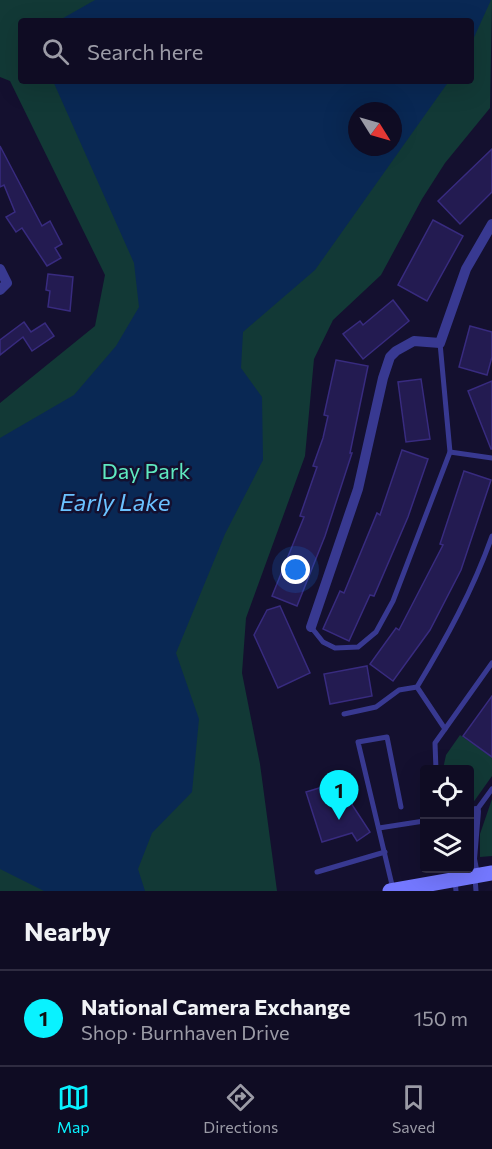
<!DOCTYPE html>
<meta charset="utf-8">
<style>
body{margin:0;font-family:Commissioner,sans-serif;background:#1d1a30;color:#f1f3f6}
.controls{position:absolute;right:18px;bottom:18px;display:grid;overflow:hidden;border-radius:6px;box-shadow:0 6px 24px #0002}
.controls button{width:54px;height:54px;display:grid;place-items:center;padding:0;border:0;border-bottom:2px solid #2f2c41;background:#0f0c23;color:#f1f3f6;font:30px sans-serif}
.compass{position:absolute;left:348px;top:102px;width:54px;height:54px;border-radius:50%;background:#0f0c23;box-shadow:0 6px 24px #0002;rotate:127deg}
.you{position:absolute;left:296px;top:570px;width:21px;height:21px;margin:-15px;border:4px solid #fff;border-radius:50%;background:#1a73e8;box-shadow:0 0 0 9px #1a73e833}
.badge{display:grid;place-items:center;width:39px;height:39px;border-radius:50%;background:#09f2ff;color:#111;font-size:20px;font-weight:700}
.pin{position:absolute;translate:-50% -50px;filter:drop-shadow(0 2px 3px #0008)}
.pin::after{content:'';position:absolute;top:32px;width:21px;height:18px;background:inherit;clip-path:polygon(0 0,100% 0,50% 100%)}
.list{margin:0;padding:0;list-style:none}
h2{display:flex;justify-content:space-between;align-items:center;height:78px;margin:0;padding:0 24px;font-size:26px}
h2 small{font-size:20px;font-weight:400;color:#9b9ba6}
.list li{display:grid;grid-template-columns:39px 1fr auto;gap:18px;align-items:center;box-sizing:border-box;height:96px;padding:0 24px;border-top:2px solid #2f2c41}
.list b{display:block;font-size:22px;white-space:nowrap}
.list p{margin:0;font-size:20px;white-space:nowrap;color:#9b9ba6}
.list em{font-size:20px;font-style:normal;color:#9b9ba6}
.icon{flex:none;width:33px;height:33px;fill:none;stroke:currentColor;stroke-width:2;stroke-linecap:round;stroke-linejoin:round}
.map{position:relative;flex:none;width:492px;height:891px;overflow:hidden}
.search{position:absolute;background:#0f0c23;box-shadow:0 6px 24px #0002;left:18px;right:18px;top:18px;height:66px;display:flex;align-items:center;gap:15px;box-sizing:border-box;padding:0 21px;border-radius:6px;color:#9b9ba6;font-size:22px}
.sheet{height:174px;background:#0f0c23}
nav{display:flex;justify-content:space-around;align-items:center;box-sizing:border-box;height:84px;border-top:2px solid #2f2c41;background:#0f0c23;font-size:16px;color:#9b9ba6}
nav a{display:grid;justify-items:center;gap:3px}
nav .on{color:#09f2ff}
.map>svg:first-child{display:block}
</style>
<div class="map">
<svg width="492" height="891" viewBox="0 0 492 891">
<rect width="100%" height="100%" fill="#14102f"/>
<g fill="#123936" fill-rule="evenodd">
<path d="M 0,0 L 492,0 L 490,108 L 445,163 L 422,199 L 381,275 L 333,320 L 314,359 L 305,456 L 246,618 L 242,673 L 260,764 L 277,891 L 0,891 L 0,403 L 95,326 L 105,275 L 10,81 L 0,77 ZM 21,21 L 471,21 L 471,81 L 21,81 ZM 357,111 L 393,111 L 393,147 L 357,147 Z"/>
<polygon points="460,735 492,757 492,776 470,807 470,770 443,769 446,755"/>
<polygon points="492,799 492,856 480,857 480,834"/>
</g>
<g fill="#092854" fill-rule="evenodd">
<polygon points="95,0 491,0 471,44 471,21 58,21"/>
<path d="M 53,81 L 449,81 L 315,270 L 243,332 L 241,368 L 262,397 L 263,460 L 225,534 L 176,653 L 199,719 L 192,792 L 152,833 L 138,869 L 145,891 L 44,891 L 0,869 L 0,438 L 74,395 L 116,346 L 139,307 L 134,263 ZM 357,111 L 393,111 L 393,147 L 357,147 Z"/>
</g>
<g fill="#231b51" stroke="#382b7f" stroke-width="1.5">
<polygon points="0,146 42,226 50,221 62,244 55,248 61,258 47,266 22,228 16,232 6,217 15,212 4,185 0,187"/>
<polygon points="492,149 492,192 460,224 438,201"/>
<polygon points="433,220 463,236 427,301 398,285"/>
<polygon points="48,274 73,277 70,311 48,307 50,291 46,290"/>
<polygon points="393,300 409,321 363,359 343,334 360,321 363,325"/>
<polygon points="24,322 31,332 45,323 54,336 32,351 23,337 0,355 0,340"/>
<polygon points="470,326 492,332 492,357 487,375 459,367"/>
<polygon points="336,360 368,366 350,453 352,453 325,536 297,606 272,596 304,517 300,516 317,467 313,466 323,438 328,416 324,415"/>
<polygon points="421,379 430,439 406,442 398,382"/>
<polygon points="492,381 492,449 491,449 468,391"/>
<polygon points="402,450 428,459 408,517 374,596 370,595 349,641 323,629 340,591 344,593 377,513 380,515"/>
<polygon points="464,471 491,480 461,570 430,630 393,681 370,664 396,628 399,630 443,545 440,544"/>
<polygon points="280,606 310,673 278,688 254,635 267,610"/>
<polygon points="367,666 372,696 330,704 324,674"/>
<polygon points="492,696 492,757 463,736"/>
<polygon points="342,781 347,797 370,832 357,841 352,833 322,842 306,792"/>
</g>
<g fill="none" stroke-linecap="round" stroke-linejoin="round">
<g stroke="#383991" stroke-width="5">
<polyline points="450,452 492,458"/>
<polyline points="311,627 323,642 335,648 358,647 376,632 393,601 450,452 440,343"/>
<polyline points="417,687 445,729 435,743 436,770"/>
<path d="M 344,714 L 376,707 L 399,690 L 417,687 C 446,639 473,590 492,536"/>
<polyline points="445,729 492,663"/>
<polyline points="476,811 492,789"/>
<polyline points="379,828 424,821"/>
<polyline points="317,872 385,852"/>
<polyline points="475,878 476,891"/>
<polyline points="455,880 456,891"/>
<polyline points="393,889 358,742 387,737 401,807"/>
</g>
<g stroke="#383991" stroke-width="10">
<polyline points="0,269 7,283 0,290"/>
<polyline points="311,627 358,489 383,378 390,357 396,351 414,341 440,343 466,269 492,224"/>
<polyline points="475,875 472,859 476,811"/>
</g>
<polyline stroke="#7478ff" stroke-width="15" points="390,891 492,873"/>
</g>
<g text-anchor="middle" stroke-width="5" stroke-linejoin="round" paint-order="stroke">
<g font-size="22" fill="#5fe9c0" stroke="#14102f">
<text x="146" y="479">Day Park</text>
</g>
<g font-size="24" font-style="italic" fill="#6bc2ff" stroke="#14102f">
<text x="115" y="511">Early Lake</text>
</g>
</g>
</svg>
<div class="controls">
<button><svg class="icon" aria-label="locate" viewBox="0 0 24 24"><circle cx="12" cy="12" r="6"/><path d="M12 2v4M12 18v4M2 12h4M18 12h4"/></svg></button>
<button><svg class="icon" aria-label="layers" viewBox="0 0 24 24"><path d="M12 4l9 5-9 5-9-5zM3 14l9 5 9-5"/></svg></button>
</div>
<svg class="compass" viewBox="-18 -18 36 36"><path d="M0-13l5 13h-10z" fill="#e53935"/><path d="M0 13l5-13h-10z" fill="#9b9ba6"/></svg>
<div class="you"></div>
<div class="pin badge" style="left:339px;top:820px">1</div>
<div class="search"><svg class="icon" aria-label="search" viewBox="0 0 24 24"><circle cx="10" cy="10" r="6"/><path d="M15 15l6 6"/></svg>Search here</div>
</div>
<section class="sheet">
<h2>Nearby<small></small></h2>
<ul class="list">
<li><span class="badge">1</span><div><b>National Camera Exchange</b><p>Shop · Burnhaven Drive</p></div><em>150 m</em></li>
</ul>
</section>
<nav>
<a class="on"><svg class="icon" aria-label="map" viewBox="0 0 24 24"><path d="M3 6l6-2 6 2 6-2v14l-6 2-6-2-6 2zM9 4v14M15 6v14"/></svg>Map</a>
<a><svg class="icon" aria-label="directions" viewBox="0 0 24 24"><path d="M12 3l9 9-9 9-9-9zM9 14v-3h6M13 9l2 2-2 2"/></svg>Directions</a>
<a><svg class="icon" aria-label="saved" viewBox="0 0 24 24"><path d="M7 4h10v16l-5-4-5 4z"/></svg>Saved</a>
</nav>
